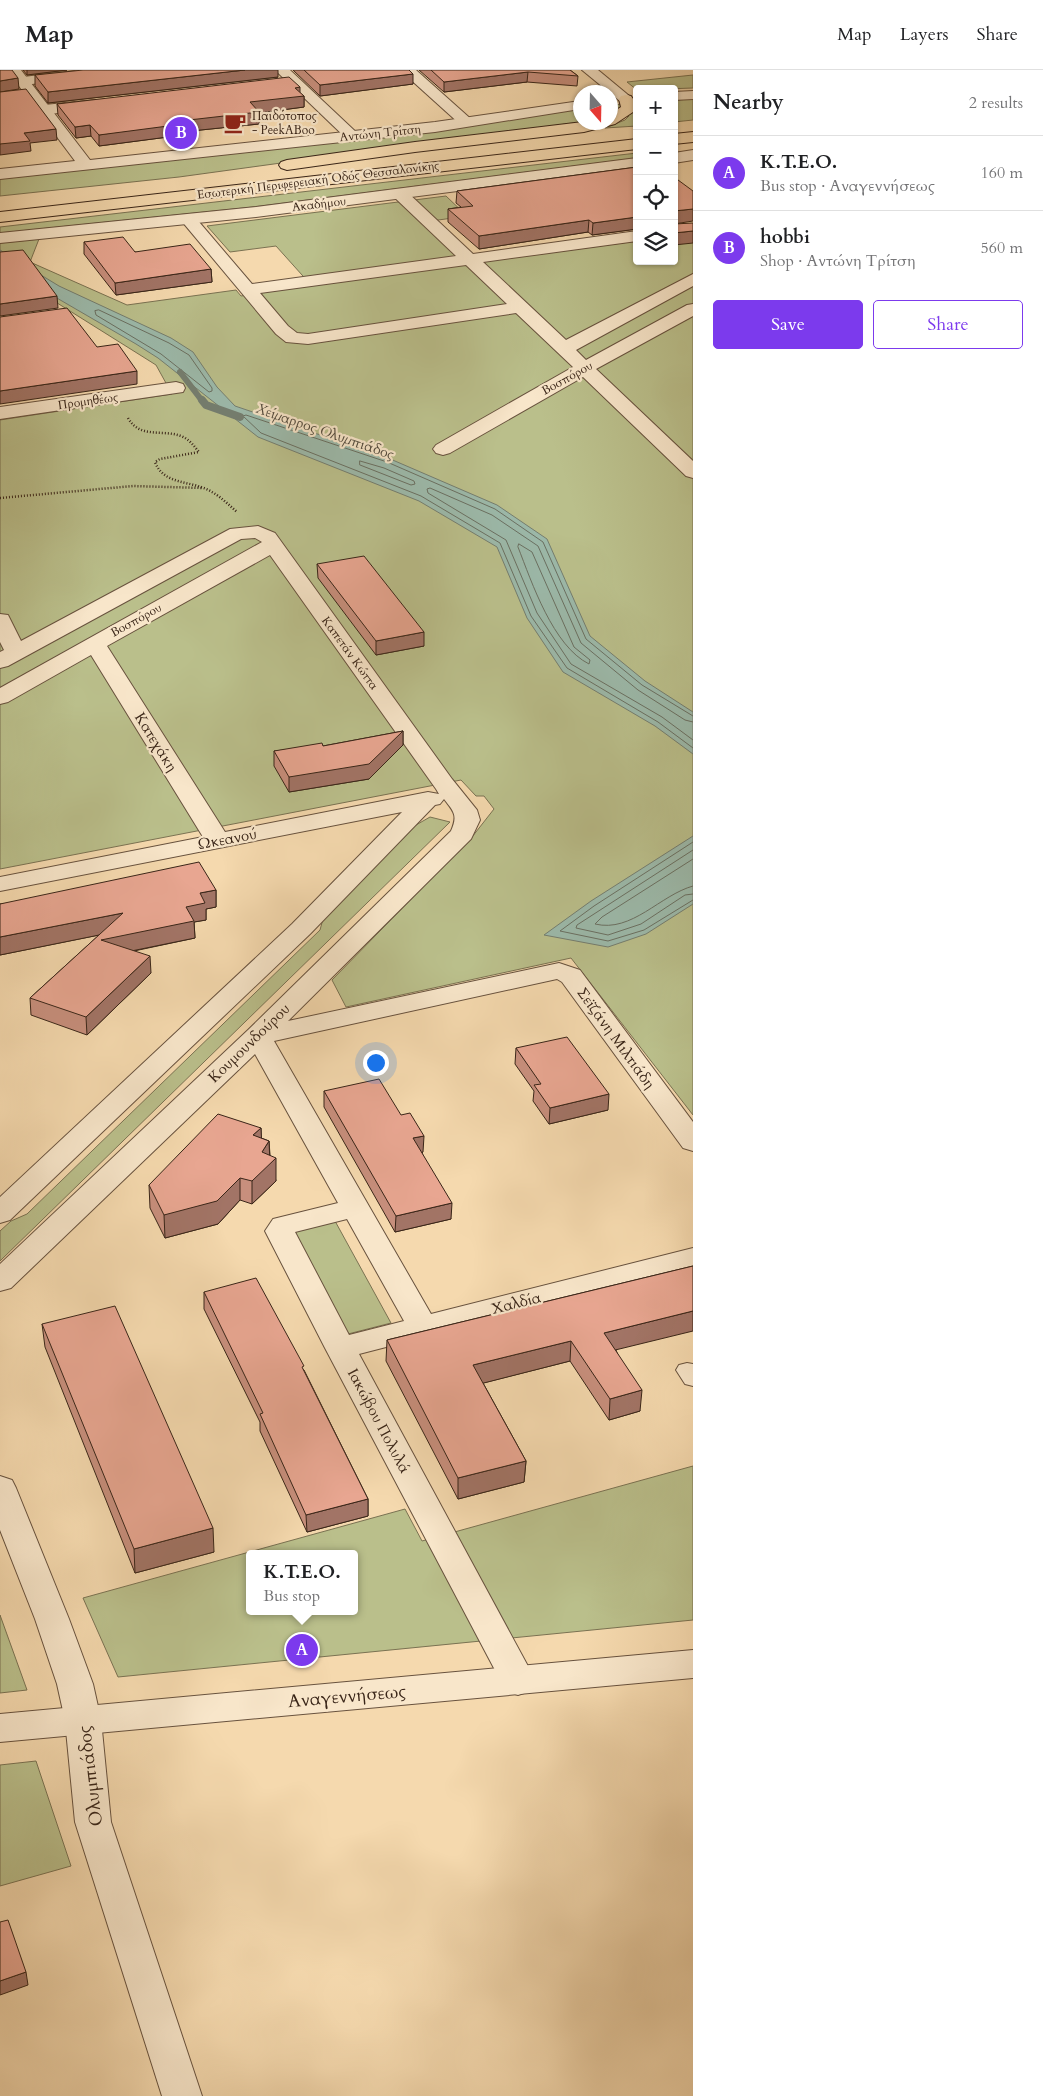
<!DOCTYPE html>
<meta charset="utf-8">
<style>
body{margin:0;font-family:Cardo,serif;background:#f2f2f2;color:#202124}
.controls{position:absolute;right:15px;top:15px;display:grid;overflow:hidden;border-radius:5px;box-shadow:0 1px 4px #0004}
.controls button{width:45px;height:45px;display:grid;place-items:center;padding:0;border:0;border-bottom:1px solid #e0e0e0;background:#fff;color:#202124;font:25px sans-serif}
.compass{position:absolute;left:573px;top:15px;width:45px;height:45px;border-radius:50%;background:#fff;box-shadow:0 1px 4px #0004;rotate:160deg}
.you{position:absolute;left:375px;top:992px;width:18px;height:18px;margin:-12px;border:4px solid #fff;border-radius:50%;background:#1a73e8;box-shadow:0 0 0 8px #1a73e833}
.badge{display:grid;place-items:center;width:32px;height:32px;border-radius:50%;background:#7c3aed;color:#fff;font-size:16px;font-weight:700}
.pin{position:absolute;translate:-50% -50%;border:2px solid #fff;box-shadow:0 1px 5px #0006}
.popup{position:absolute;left:246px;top:1480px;width:112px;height:65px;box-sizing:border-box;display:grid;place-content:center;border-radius:5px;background:#fff;filter:drop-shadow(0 1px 4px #0005);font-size:16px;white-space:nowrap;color:#757577}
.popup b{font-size:19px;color:#202124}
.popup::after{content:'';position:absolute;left:50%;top:100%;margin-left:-10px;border:10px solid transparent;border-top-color:#fff}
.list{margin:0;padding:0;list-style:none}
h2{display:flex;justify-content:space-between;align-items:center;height:65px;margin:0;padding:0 20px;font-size:21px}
h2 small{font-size:16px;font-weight:400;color:#757577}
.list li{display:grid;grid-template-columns:32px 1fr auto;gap:15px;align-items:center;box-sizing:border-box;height:75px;padding:0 20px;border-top:1px solid #e0e0e0}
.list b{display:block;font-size:19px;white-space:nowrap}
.list p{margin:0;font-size:16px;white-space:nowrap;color:#757577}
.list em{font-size:16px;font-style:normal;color:#757577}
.actions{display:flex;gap:10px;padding:15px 20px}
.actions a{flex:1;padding:11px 0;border:1px solid #7c3aed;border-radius:5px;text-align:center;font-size:18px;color:#7c3aed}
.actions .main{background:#7c3aed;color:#fff}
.icon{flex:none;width:28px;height:28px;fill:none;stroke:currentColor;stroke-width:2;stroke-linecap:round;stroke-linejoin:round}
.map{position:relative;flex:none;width:693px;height:2026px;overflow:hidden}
header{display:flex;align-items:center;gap:30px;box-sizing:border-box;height:70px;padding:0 25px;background:#fff;border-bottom:1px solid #e0e0e0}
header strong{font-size:24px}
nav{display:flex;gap:28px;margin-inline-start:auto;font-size:18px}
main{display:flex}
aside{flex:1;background:#fff}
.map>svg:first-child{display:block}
</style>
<header>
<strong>Map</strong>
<nav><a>Map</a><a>Layers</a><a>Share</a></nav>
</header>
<main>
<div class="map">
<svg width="693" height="2026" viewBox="0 0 693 2026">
<rect width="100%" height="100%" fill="#f5d9ae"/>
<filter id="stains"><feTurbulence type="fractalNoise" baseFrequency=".004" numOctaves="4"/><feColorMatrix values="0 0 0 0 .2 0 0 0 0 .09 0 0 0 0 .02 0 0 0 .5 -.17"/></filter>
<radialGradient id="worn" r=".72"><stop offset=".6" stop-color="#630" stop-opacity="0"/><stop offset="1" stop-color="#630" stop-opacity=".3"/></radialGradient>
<g fill="#babf8b" stroke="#7a7252" fill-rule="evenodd">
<polygon points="693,5 693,18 637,20 627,12"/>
<polygon points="693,29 693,50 674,52 674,30"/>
<polygon points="637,33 637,56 605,58 625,50 629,46 611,48 611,35"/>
<polygon points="580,39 580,52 179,107 0,126 0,109 473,55"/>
<polygon points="637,83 637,88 253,137 0,163 0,157"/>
<polygon points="446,126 467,146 424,152 465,194 637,171 637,191 674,191 674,166 693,164 693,1045 571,888 346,937 332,910 472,767 494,739 484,726 476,726 461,710 0,799 0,350 172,324 156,295 3,199 0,195 0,173 39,169 30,192 127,235 236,220 241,226 311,215 276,176 230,182 207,156"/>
<polygon points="430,747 450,752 0,1191 0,1161 11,1151 27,1144 320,860 323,849 416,755"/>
<polygon points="335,1151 391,1253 348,1264 294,1161"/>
<path d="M 693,1396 L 693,1550 L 118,1607 L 83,1528 L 405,1439 L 422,1471 ZM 250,1484 L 354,1484 L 354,1541 L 250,1541 Z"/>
<polygon points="0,1545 27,1620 0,1623"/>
<polygon points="36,1691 71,1796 0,1816 0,1695"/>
</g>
<g fill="#9cbaab" stroke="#747e70">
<polygon points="0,180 59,216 171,268 193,282 217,317 235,336 388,388 497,435 547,469 590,566 645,611 693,642 693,684 655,656 563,602 527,548 497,477 419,431 258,367 158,288 136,274 0,195"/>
<polygon points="693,766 693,834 646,864 608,877 544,865 591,831"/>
</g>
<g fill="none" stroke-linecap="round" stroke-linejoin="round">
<g stroke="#6a7062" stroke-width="1">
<polygon points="99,240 169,273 189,285 212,318 212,321 209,322 161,284 96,245 95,241"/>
<polygon points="360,391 384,398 414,411 415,414 411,415 360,395"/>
<path d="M 519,474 L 532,482 L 574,577 L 590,590 L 589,594 C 553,576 532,513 518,477 Z"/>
<polyline points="693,646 642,615 586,569 543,472 495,439 387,392 246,345 243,346 261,363 421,426 500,473 531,546 567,598 658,652 693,678"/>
<polyline points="693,652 685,650 638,620 581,573 538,476 492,445 430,418 427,419 428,423 506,470 537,543 571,594 662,647 693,670"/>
<polyline points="693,772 594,836 560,861 608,871 644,860 693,830"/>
<polyline points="693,780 577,855 576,858 608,865 641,854 685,825 693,824"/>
<path d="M 693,789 L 602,847 L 595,854 C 632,863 660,825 693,816"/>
</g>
<polyline stroke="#747e70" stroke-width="6" points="180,302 203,332"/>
<polyline stroke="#747e70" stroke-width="8" points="202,330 206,335 240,347"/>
<g stroke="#68523e" stroke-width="2">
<polygon id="service" points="687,1293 693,1294 693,1316 685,1314 676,1300 679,1295"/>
</g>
<g stroke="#68523e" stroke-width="2">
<g id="minor">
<polygon points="83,0 130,0 128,3 123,4 23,15 18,14 16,11 18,8 23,7"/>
<polygon points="275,0 290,0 357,63 360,66 357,69 347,69"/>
<polygon points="400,0 416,0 472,50 475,53 472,56 462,56"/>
<polygon points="95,30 100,31 102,34 100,37 44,45 39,43 36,40 39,37 44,35"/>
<path d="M 400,119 L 406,121 L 473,184 L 637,161 L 637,171 L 483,192 L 566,270 L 693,204 L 693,216 L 576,280 L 586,290 L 687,235 L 693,234 L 693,246 L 596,299 L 693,391 L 693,408 L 686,406 L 583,307 L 450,383 L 443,385 L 436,383 L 433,379 L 436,375 L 573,297 L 516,243 L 308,274 L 286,272 L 276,264 L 180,149 L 182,146 L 194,146 L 252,214 L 456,186 L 394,127 L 392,124 L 394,121 ZM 466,195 L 507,234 L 308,264 L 297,263 L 288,256 L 260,223 Z"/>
<polygon points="176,312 183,314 185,318 183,322 0,349 0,337"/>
<path d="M 258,456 L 275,463 L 452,709 L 477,740 L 480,750 L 471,769 L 288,951 L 559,893 L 580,900 L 693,1052 L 693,1081 L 683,1078 L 562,912 L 557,909 L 274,971 L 431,1244 L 693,1178 L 693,1198 L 359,1284 L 536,1611 L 530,1621 L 518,1625 L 506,1621 L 325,1278 L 265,1161 L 273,1149 L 338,1133 L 255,984 L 11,1218 L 0,1221 L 0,1194 L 248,960 L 451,761 C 458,745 454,742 444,729 L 440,734 L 435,735 L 310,864 L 10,1150 L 0,1153 L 0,1127 L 292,854 L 402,742 L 0,821 L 0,807 L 203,767 L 91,585 L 8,632 L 0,634 L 0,618 L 262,472 L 255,468 L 241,469 L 8,596 L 0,598 L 0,582 L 4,580 L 0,572 L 0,544 L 8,545 L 21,571 L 230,459 ZM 270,485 L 436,719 L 439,724 L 428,722 L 225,762 L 107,576 ZM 347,1149 L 404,1251 L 349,1265 L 295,1162 Z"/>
<polygon points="0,1406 12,1410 16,1418 69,1549 93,1614 101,1650 111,1752 202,2026 162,2026 75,1752 65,1650 57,1614 35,1549 0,1460"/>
</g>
</g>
<g stroke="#68523e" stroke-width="2">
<g id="tertiary">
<polygon points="7,0 21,0 90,90 435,52 580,31 580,39 435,62 0,109 0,99 75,91"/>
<polygon points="582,0 598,0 633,29 631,32 621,32"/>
<polygon points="693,21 693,29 674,30 674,22"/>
<polygon points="693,80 693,90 674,93 674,83"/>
<polygon points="637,88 637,98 256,147 0,173 0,163 256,137"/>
<polygon points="693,1580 693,1608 0,1672 0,1644"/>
</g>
</g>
<g stroke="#392518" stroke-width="2">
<g id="trunk">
<polygon points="626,25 631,26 636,34 633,42 615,54 584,62 415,82 287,100 281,98 279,95 281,92 287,90 415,72 583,52 610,52 610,44 621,37 619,29 621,26"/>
<polygon points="693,62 693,72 674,74 674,64"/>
<polygon points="637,69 637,79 0,152 0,142"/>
</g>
</g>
<g stroke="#392518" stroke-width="2.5" stroke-dasharray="1 2" stroke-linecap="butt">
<path d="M 128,348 C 140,369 162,359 181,366 C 189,369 194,376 199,382 L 160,389 L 155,392 C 164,416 193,410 212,422 C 221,427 229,435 237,442"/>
<polyline points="0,428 133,416 203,418"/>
</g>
<use href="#service" fill="#f8e6ca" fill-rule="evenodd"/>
<use href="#minor" fill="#f8e6ca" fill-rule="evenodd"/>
<use href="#tertiary" fill="#f8e6ca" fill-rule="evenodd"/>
<use href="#trunk" fill="#f5d9ae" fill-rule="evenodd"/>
</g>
<g fill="#c88f7d" stroke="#392518">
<polygon points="23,0 67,0 27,5"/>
<polygon points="293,0 409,0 413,14 320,26"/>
<polygon points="419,0 570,0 578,6 577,16 527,12 444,22"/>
<polygon points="35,5 278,7 48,33 35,16"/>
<polygon points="300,23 304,26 304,37 259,43 259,54 191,61 191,64 99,76 91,66 76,68 58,45 57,34"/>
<polygon points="637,97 637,159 592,165 588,162 479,179 448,152 448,139 461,137 456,133 457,121"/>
<polygon points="84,172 135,182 211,199 212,212 116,225 84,184"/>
<polygon points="317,494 424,576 376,585 318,508"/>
<polygon points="403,661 403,675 369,709 289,722 274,696 274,681 323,676"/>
<polygon points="216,820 216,837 206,839 206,850 194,852 195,868 134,881 151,903 87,965 31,945 30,928 99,865 0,885 0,834"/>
<polygon points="516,978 608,1040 549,1054 533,1031 534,1021 515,994"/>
<polygon points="324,1021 423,1082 422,1083 451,1149 395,1162 324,1037"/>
<polygon points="261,1058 261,1068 269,1071 270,1085 276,1111 252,1134 240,1130 218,1154 165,1168 150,1138 149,1115"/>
<polygon points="693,1196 616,1280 640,1341 609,1350 570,1291 483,1313 526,1391 524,1412 458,1429 386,1291 387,1270"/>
<polygon points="204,1222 304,1300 368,1429 368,1446 307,1462 260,1361 260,1352 204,1239"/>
<polygon points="42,1254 214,1482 135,1503 45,1277"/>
</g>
<g fill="#a27466" stroke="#392518">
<polygon points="27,0 67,0 27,5"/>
<polygon points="245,0 278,0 278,7 48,33 48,22"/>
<polygon points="528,2 527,12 444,22 444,12"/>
<polygon points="413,4 413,14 320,26 320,15"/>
<polygon points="18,8 19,19 0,22 0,11"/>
<polygon points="300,17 300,26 304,26 304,37 259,43 259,54 191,61 191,64 99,76 99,65 189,50 295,18"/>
<polygon points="90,55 91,66 76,68 75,57"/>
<polygon points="56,59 57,70 30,73 31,81 0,85 0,74 24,63"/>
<polygon points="693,139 693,151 674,154 674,141"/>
<polygon points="637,147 637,159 592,165 593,153"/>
<polygon points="589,150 588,162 479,179 479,166"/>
<polygon points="693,161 693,173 674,175 674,163"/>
<polygon points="211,199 212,212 116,225 115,213"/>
<polygon points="57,226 58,238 0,246 0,234"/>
<polygon points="137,301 137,314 0,334 0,321"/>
<polygon points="424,562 424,576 376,585 376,571"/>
<polygon points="403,661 403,675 369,709 289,722 289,707"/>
<polygon points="216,820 216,837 206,839 206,850 194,852 195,868 102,887 101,870 186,837 200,823"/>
<polygon points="123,843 124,860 0,885 0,867"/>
<polygon points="150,886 151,903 87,965 86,947"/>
<polygon points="609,1024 608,1040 549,1054 550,1038"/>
<polygon points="261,1058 262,1080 253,1065"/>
<polygon points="424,1066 423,1082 413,1085 413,1068"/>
<polygon points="269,1071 270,1093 276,1088 276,1111 252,1134 252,1111 262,1082"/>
<polygon points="240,1108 240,1130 218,1154 165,1168 164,1145"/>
<polygon points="452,1133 451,1149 395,1162 396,1146"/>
<polygon points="693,1241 693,1261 603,1283 604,1263"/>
<polygon points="571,1271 570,1291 472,1316 473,1295"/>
<polygon points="642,1320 640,1341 609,1350 610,1329"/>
<polygon points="526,1391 524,1412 458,1429 458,1408"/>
<polygon points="368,1429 368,1446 307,1462 306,1445"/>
<polygon points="213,1458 214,1482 135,1503 134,1479"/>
<polygon points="26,1902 28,1915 0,1925 0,1911"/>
</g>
<g fill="#e8a691" stroke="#392518">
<polygon points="0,0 12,0 18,8 0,11"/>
<polygon points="83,0 245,0 48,22 35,5"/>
<polygon points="304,0 409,0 413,4 320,15"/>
<polygon points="431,0 570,0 578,6 528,2 444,12"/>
<polygon points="289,7 300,17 295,18 304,26 250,32 259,42 189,50 191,53 99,65 90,55 75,57 57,34"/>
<polygon points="26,19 56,59 24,63 30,71 0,74 0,22"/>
<polygon points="637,97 637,147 593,153 589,150 479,166 448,139 473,136 457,121"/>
<polygon points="674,107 693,121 693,139 674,141"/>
<polygon points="693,153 693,161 674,163 674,154"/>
<polygon points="123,167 135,182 190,174 211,199 115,213 84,172"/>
<polygon points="23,180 57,226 0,234 0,182"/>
<polygon points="67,238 97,277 118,274 137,301 0,321 0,247"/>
<polygon points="364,486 424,562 376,571 317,494"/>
<polygon points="403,661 369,694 289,707 274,681 322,673 323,676"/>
<polygon points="199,792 216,820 200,823 205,833 186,837 194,851 101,870 150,886 86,947 30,928 123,843 0,867 0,834"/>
<polygon points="567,967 609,1024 550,1038 534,1015 541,1014 516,978"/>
<polygon points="379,1009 401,1045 410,1043 424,1066 413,1068 452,1133 396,1146 324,1021"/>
<polygon points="218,1044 261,1058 253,1065 269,1071 262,1082 276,1088 252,1111 240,1108 217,1131 164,1145 149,1115"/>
<polygon points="693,1196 693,1241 604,1263 642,1320 610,1329 571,1271 473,1295 526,1391 458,1408 387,1270"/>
<polygon points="256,1208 304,1296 302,1297 368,1429 306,1445 260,1344 263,1343 204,1222"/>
<polygon points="115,1236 213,1458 134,1479 42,1254"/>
<polygon points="8,1850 26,1902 0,1911 0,1852"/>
</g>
<defs>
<g id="cafe-bare" transform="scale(1.725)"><path d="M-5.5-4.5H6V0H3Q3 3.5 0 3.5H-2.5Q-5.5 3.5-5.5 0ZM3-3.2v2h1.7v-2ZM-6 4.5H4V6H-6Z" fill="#8f2418" stroke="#f8e6ca" stroke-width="2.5" paint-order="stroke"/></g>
</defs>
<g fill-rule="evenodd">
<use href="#cafe-bare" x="235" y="53"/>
</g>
<g text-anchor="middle" stroke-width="4.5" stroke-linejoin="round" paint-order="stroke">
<g font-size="12" fill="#392518" stroke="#f8e6ca" text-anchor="start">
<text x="252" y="50">Παιδότοπος<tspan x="252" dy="14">- PeekABoo</tspan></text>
</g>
<g font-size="12" fill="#392518" stroke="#f8e6ca">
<text transform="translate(380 63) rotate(-6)" y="4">Αντώνη Τρίτση</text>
<text transform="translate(318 110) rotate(-7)" y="4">Εσωτερική Περιφερειακή Οδός Θεσσαλονίκης</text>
<text transform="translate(319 134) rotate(-7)" y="4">Ακαδήμου</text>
<text transform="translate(567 308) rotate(-29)" y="4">Βοσπόρου</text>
<text transform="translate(88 331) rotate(-8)" y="4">Προμηθέως</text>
<text transform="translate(136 550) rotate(-29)" y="4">Βοσπόρου</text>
<text transform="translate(350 583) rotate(54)" y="4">Καπετάν Κώττα</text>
</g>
<g font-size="14" font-style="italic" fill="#524a3d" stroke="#f8e6ca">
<text transform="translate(325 361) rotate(19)" y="5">Χείμαρρος Ολυμπιάδος</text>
</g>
<g font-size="15" fill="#392518" stroke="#f8e6ca">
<text transform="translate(156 672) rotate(58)" y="5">Κατεχάκη</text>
<text transform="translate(227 769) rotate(-11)" y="5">Ωκεανού</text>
<text transform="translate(616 968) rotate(54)" y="5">Σεϊζάνη Μιλτιάδη</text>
<text transform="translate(249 973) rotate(-44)" y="5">Κουμουνδούρου</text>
<text transform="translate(516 1233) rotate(-14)" y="5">Χαλδία</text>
<text transform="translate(379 1351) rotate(62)" y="5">Ιακώβου Πολυλά</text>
</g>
<g font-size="18" fill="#392518" stroke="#f8e6ca">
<text transform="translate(347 1626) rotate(-5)" y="6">Αναγεννήσεως</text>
<text transform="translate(90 1706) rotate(-97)" y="6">Ολυμπιάδος</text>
</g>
</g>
<rect width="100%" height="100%" filter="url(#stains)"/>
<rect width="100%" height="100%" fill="url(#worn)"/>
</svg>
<div class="controls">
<button>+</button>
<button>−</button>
<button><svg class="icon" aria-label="locate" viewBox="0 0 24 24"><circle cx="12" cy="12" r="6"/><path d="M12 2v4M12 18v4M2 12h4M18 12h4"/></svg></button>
<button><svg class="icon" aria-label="layers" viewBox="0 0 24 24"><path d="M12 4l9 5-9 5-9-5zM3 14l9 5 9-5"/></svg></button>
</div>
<svg class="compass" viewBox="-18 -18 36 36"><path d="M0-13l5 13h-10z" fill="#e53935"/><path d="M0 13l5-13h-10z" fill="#757577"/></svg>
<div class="you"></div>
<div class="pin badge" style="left:302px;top:1580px">A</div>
<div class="popup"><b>K.T.E.O.</b>Bus stop</div>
<div class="pin badge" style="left:181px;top:63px">B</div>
</div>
<aside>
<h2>Nearby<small>2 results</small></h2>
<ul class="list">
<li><span class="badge">A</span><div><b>K.T.E.O.</b><p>Bus stop · Αναγεννήσεως</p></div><em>160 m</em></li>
<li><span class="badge">B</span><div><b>hobbi</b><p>Shop · Αντώνη Τρίτση</p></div><em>560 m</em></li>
</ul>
<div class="actions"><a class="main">Save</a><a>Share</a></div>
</aside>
</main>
